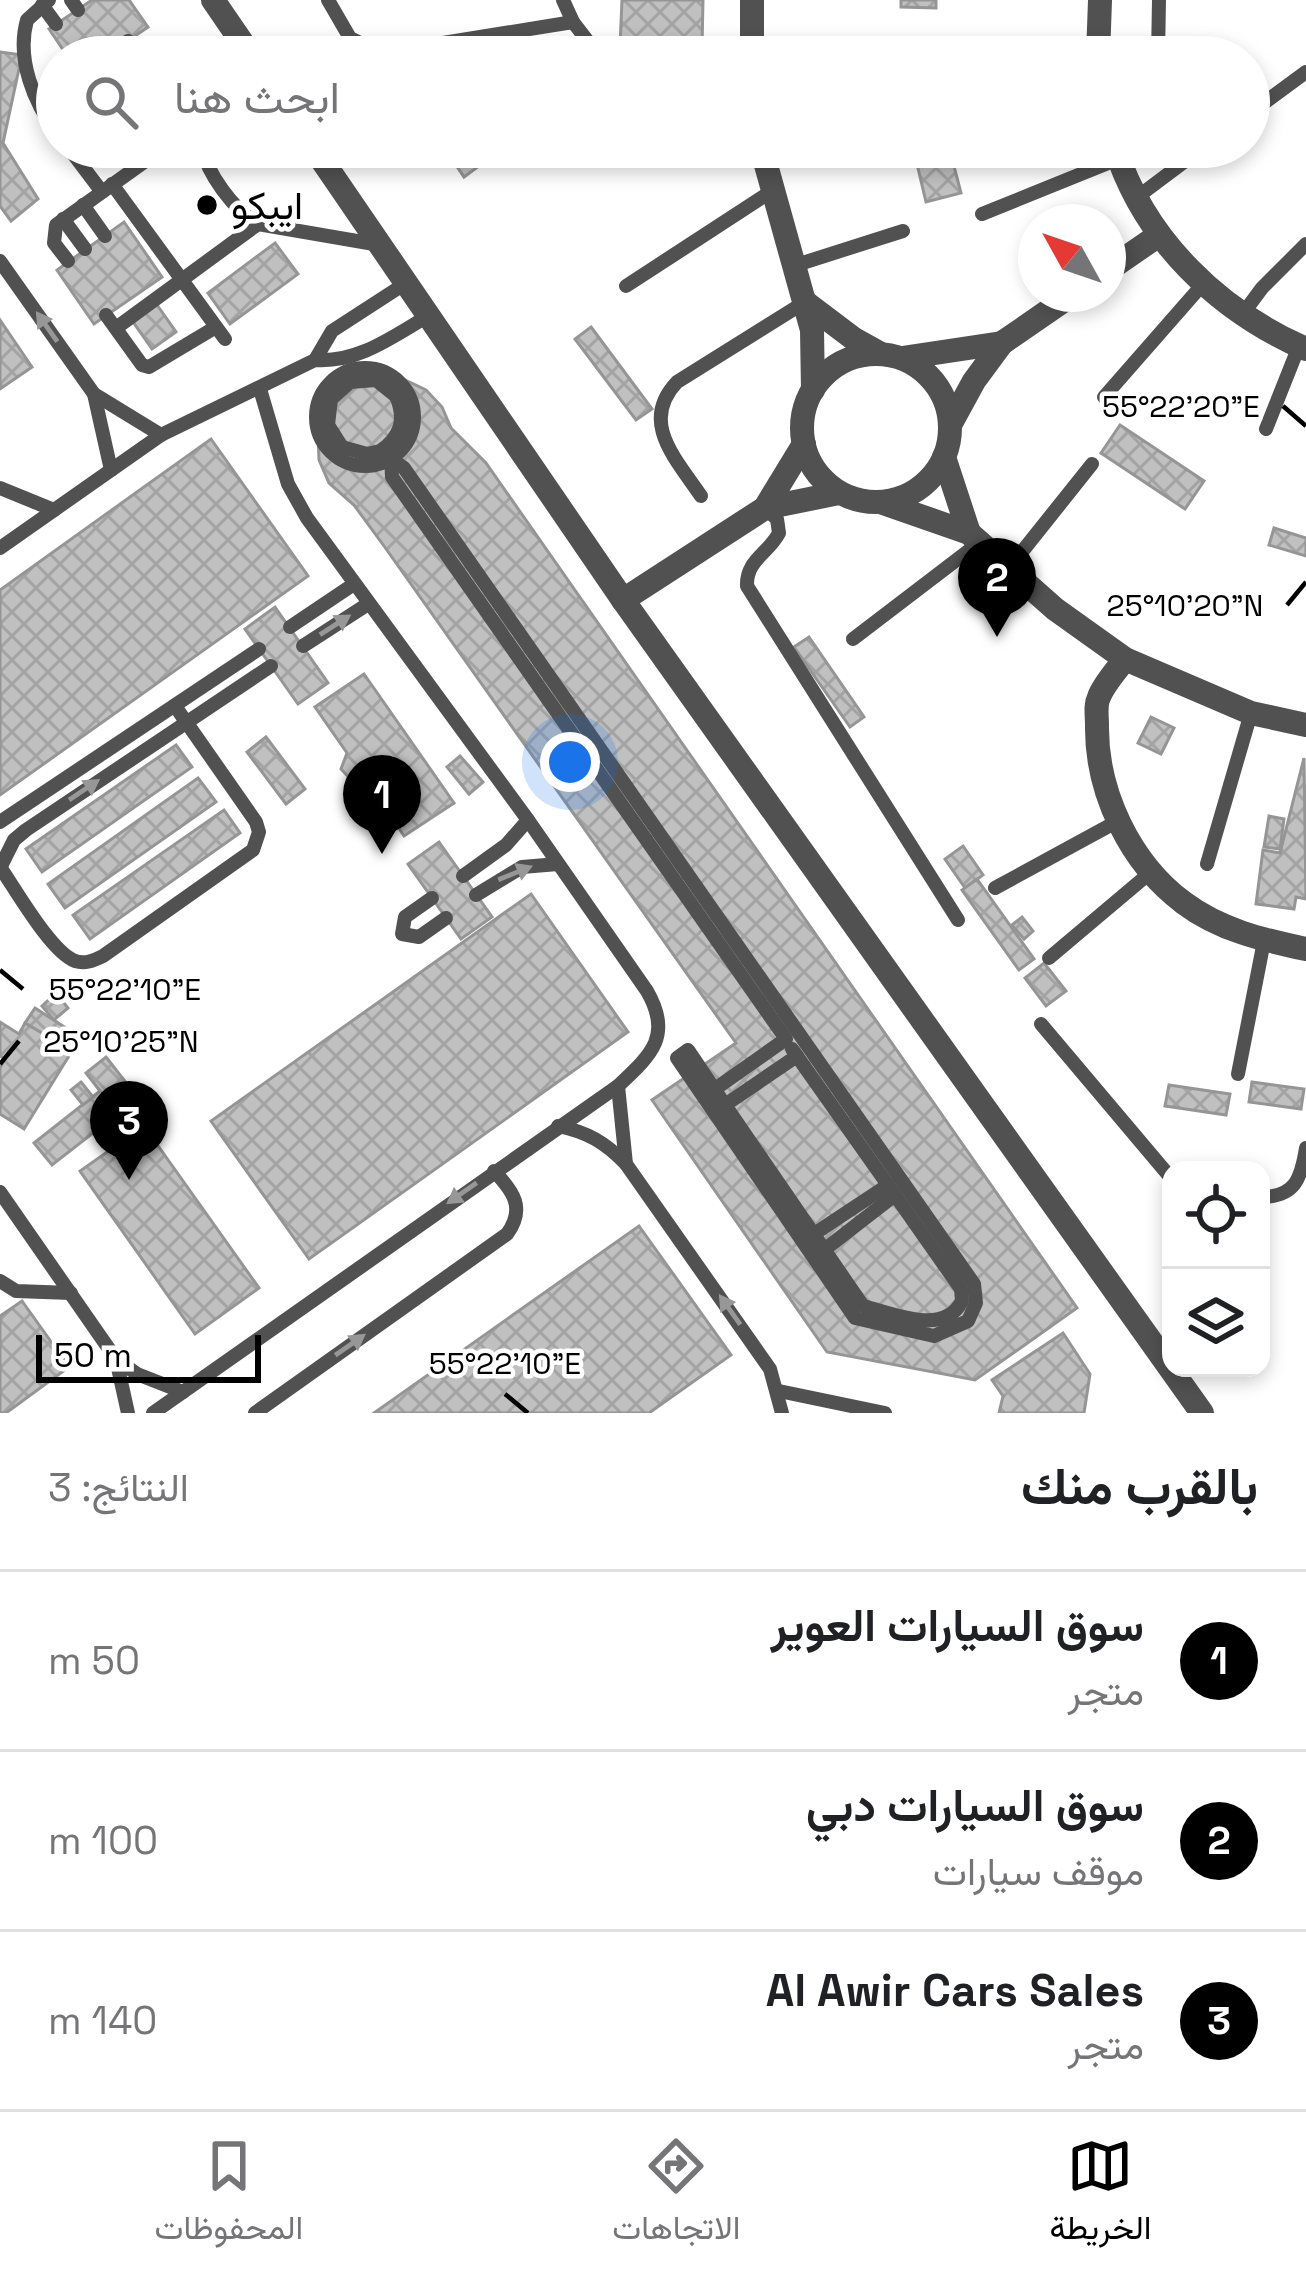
<!DOCTYPE html>
<html lang="ar">
<meta charset="utf-8">
<style>
body{margin:0;font-family:"Space Grotesk",Vazirmatn,sans-serif;background:#f6f6f6;color:#202124;direction:rtl}
.controls{position:absolute;right:36px;bottom:36px;display:grid;overflow:hidden;border-radius:24px;box-shadow:0 6px 18px #0003}
.controls button{width:108px;height:108px;display:grid;place-items:center;padding:0;border:0;border-bottom:3px solid #e0e0e0;background:#fff;color:#202124;font:60px sans-serif}
.compass{position:absolute;left:1018px;top:204px;width:108px;height:108px;border-radius:50%;background:#fff;box-shadow:0 6px 18px #0003;rotate:310deg}
.scale{position:absolute;left:36px;bottom:30px;width:225px;box-sizing:border-box;padding-left:12px;border:6px solid #000;border-top:0;font-size:33px;line-height:42px;white-space:nowrap;color:#000;-webkit-text-stroke:9px #fff;paint-order:stroke}
.you{position:absolute;left:570px;top:762px;width:42px;height:42px;margin:-30px;border:9px solid #fff;border-radius:50%;background:#1a73e8;box-shadow:0 0 0 18px #1a73e833}
.badge{display:grid;place-items:center;width:78px;height:78px;border-radius:50%;background:#000;color:#fff;font-size:39px;font-weight:700}
.pin{position:absolute;translate:-50% -99px;filter:drop-shadow(0 3px 6px #0008)}
.pin::after{content:'';position:absolute;top:63px;width:42px;height:36px;background:inherit;clip-path:polygon(0 0,100% 0,50% 100%)}
.list{margin:0;padding:0;list-style:none}
h2{display:flex;justify-content:space-between;align-items:center;height:156px;margin:0;padding:0 48px;font-size:51px}
h2 small{font-size:39px;font-weight:400;color:#757577}
.list li{display:grid;grid-template-columns:78px 1fr auto;gap:36px;align-items:center;box-sizing:border-box;height:180px;padding:0 48px;border-top:3px solid #e0e0e0}
.list b{display:block;font-size:45px;white-space:nowrap}
.list p{margin:0;font-size:39px;white-space:nowrap;color:#757577}
.list em{font-size:39px;font-style:normal;color:#757577}
.icon{flex:none;width:66px;height:66px;fill:none;stroke:currentColor;stroke-width:2;stroke-linecap:round;stroke-linejoin:round}
.map{position:relative;flex:none;width:1306px;height:1413px;overflow:hidden;direction:ltr}
.search{position:absolute;background:#fff;box-shadow:0 6px 18px #0003;left:36px;right:36px;top:36px;height:132px;display:flex;align-items:center;gap:30px;box-sizing:border-box;padding:0 42px;border-radius:66px;color:#757577;font-size:45px}
.sheet{height:696px;background:#fff}
nav{display:flex;justify-content:space-around;align-items:center;box-sizing:border-box;height:168px;border-top:3px solid #e0e0e0;background:#fff;font-size:33px;color:#757577}
nav a{display:grid;justify-items:center;gap:6px}
nav .on{color:#000}
.map>svg:first-child{display:block}
</style>
<div class="map">
<svg width="1306" height="1413" viewBox="0 0 1306 1413">
<defs>
<pattern id="building-cross-hatch" width="8" height="8" patternUnits="userSpaceOnUse" patternTransform="scale(3)"><rect width="8" height="8" fill="#c0c0c0"/><path d="M0 0l8 8M0 8l8-8" fill="none" stroke="#a3a3a3"/></pattern>
</defs>
<rect width="100%" height="100%" fill="#fff"/>
<g fill="url(#building-cross-hatch)" stroke="#959595" stroke-width="3">
<polygon points="92,0 129,0 148,27 104,57 68,57 49,29"/>
<polygon points="622,0 703,0 702,48 620,46"/>
<polygon points="901,0 936,0 936,8 901,7"/>
<polygon points="650,47 698,48 698,57 649,57"/>
<polygon points="0,52 22,55 3,143 38,199 11,221 0,206"/>
<polygon points="444,147 466,147 479,166 464,177"/>
<polygon points="913,147 949,147 961,193 926,202"/>
<polygon points="124,222 162,277 94,324 57,270"/>
<polygon points="275,243 298,274 230,324 208,293"/>
<polygon points="155,302 176,332 152,349 131,319"/>
<polygon points="0,320 32,367 0,389"/>
<polygon points="591,327 652,409 636,420 575,339"/>
<polygon points="381,377 405,380 426,390 442,407 451,428 486,463 1077,1308 975,1380 827,1352 652,1100 736,1043 384,546 354,505 329,483 319,460 318,436 325,413 360,382"/>
<polygon points="1120,425 1204,481 1185,509 1101,453"/>
<polygon points="211,439 308,576 0,795 0,590"/>
<polygon points="1274,528 1306,538 1306,556 1269,545"/>
<polygon points="275,607 328,683 298,704 245,629"/>
<polygon points="809,637 864,717 850,727 794,647"/>
<polygon points="364,674 454,803 404,836 380,799 365,795 341,769 347,753 315,707"/>
<polygon points="1151,717 1174,728 1161,754 1138,743"/>
<polygon points="266,737 305,789 286,804 247,752"/>
<polygon points="176,745 192,767 42,872 26,849"/>
<polygon points="460,756 483,782 469,794 447,767"/>
<polygon points="1304,758 1306,899 1296,897 1294,909 1256,904 1263,850 1280,853"/>
<polygon points="198,778 216,802 65,908 48,884"/>
<polygon points="224,810 240,833 90,939 73,915"/>
<polygon points="1269,816 1284,819 1280,849 1264,847"/>
<polygon points="439,842 492,917 461,939 408,864"/>
<polygon points="963,846 983,875 965,888 945,859"/>
<polygon points="977,879 1034,959 1019,970 962,890"/>
<polygon points="531,894 628,1032 309,1259 211,1121"/>
<polygon points="1022,917 1033,931 1024,939 1012,925"/>
<polygon points="1044,963 1066,991 1046,1006 1025,978"/>
<polygon points="56,993 68,1008 54,1020 42,1006"/>
<polygon points="35,1008 80,1037 72,1051 25,1023"/>
<polygon points="0,1022 19,1034 25,1023 72,1051 24,1129 0,1114 0,1068 5,1059 0,1056"/>
<polygon points="106,1057 138,1098 52,1165 34,1143 100,1091 86,1073"/>
<polygon points="81,1082 93,1097 83,1105 71,1090"/>
<polygon points="1252,1082 1304,1089 1301,1109 1249,1102"/>
<polygon points="1169,1085 1230,1094 1226,1115 1165,1106"/>
<polygon points="144,1126 259,1288 195,1334 80,1171"/>
<polygon points="639,1226 731,1355 649,1413 374,1413"/>
<polygon points="22,1301 69,1367 6,1413 0,1413 0,1316"/>
<polygon points="1063,1333 1090,1374 1084,1413 999,1413 1003,1396 992,1380"/>
</g>
<g fill="none" stroke-linecap="round" stroke-linejoin="round">
<g stroke="#515151" stroke-width="14">
<path d="M 49,0 L 27,20 C 16,59 34,103 57,133"/>
<polyline points="71,0 78,10"/>
<polyline points="328,0 350,38 381,53 573,22"/>
<polyline points="563,0 573,22 600,57"/>
<polyline points="42,5 56,24"/>
<polyline points="128,41 139,57"/>
<polyline points="109,54 111,57"/>
<polyline points="1158,57 1159,0"/>
<polyline points="1249,114 1306,72"/>
<polyline points="68,147 102,192"/>
<path d="M 202,147 C 207,174 234,210 258,224 L 380,245"/>
<polyline points="112,184 225,339"/>
<polyline points="1136,198 1204,147"/>
<polyline points="83,205 105,236"/>
<polyline points="982,214 1118,159"/>
<polyline points="63,219 85,249"/>
<polyline points="0,261 94,394 111,470"/>
<polyline points="68,261 54,243 56,225 165,147"/>
<polyline points="793,266 903,231"/>
<polyline points="626,286 772,191"/>
<polyline points="106,315 142,365 149,367 216,327"/>
<polyline points="1242,315 1262,288 1306,244"/>
<polyline points="116,328 258,224"/>
<polyline points="315,360 332,331 406,283"/>
<circle cx="365" cy="417" r="49"/>
<polyline points="94,394 161,435"/>
<polyline points="1104,397 1203,284"/>
<polyline points="1266,429 1299,346"/>
<path d="M 380,451 C 401,437 406,419 396,396 L 376,380 L 350,382 L 331,399 L 328,425 L 342,447 L 367,454 L 380,451 L 404,468 L 974,1284 L 976,1303 L 968,1321 L 934,1336 L 855,1318 L 677,1058 L 688,1050 L 725,1105"/>
<polyline points="391,455 392,477 786,1039 715,1089"/>
<polyline points="0,488 54,510"/>
<path d="M 701,496 C 676,459 639,422 677,382 L 805,302"/>
<path d="M 765,508 L 777,519 L 779,533 C 768,554 746,560 747,586 L 958,920"/>
<path d="M 0,548 L 161,435 L 315,360 C 358,363 392,337 428,316"/>
<polyline points="1009,568 1092,464"/>
<polyline points="290,627 354,584"/>
<polyline points="853,639 980,542"/>
<polyline points="303,646 368,604"/>
<polyline points="0,822 259,649"/>
<polyline points="1207,864 1251,713"/>
<path d="M 0,867 C 16,890 51,952 75,961 C 85,964 93,961 103,956 L 253,850 L 259,832 L 256,822 L 175,706"/>
<polyline points="0,868 14,840 26,830 271,666"/>
<polyline points="463,876 506,845 528,820"/>
<polyline points="995,888 1118,821"/>
<polyline points="476,895 522,867 558,864"/>
<polyline points="432,898 405,917 402,934 419,937 446,918"/>
<polyline points="1049,958 1151,872"/>
<polyline points="1041,1024 1171,1178"/>
<polyline points="792,1049 888,1185 814,1234"/>
<path d="M 797,1056 L 725,1105 L 863,1306 C 893,1313 944,1337 962,1301 L 961,1289 L 888,1185"/>
<polyline points="1238,1074 1264,941"/>
<polyline points="618,1086 626,1164"/>
<path d="M 558,1126 C 587,1132 605,1142 626,1164 L 770,1369 L 782,1413"/>
<polyline points="0,1192 116,1359 128,1413"/>
<path d="M 1261,1197 C 1295,1197 1301,1179 1306,1148"/>
<polyline points="824,1250 895,1195"/>
<polyline points="0,1281 16,1291 71,1293"/>
<polyline points="116,1359 137,1374 183,1392"/>
<polyline points="779,1391 885,1413"/>
<path d="M 153,1413 L 618,1086 C 651,1055 673,1036 647,991 L 528,820 L 307,518 L 288,484 L 260,389"/>
<path d="M 255,1413 L 507,1234 C 526,1208 513,1191 494,1171"/>
</g>
<g stroke="#515151" stroke-width="24">
<polyline points="213,0 252,57"/>
<polyline points="752,0 752,57"/>
<polyline points="1098,57 1100,0"/>
<polyline points="313,147 623,600 1202,1413"/>
<polyline points="761,147 812,330 813,390"/>
<path d="M 1115,147 C 1144,240 1219,311 1306,349"/>
<polyline points="1108,270 1159,235"/>
<polyline points="805,302 854,339 881,354"/>
<circle cx="876" cy="428" r="74"/>
<polyline points="902,358 1002,343"/>
<polyline points="950,425 974,381 1002,343 1073,294"/>
<polyline points="944,457 969,533"/>
<polyline points="880,502 969,533 1055,609 1125,659 1251,713 1306,725"/>
<polyline points="765,508 839,493"/>
<polyline points="623,600 765,508 804,444"/>
<path d="M 1125,659 C 1116,671 1104,684 1099,697 C 1095,705 1097,716 1097,725 C 1096,792 1130,863 1184,903 C 1220,930 1263,940 1306,949"/>
</g>
</g>
<defs><path id="oneway-solid" d="M-6-.8H1V-3.2L6.5 0L1 3.2V.8H-6Z" transform="scale(3)"/></defs>
<g fill="#979797">
<use href="#oneway-solid" transform="translate(47 327) rotate(-125)"/>
<use href="#oneway-solid" transform="translate(335 625) rotate(-33)"/>
<use href="#oneway-solid" transform="translate(84 790) rotate(-34)"/>
<use href="#oneway-solid" transform="translate(515 873) rotate(-22)"/>
<use href="#oneway-solid" transform="translate(462 1193) rotate(145)"/>
<use href="#oneway-solid" transform="translate(730 1310) rotate(-125)"/>
<use href="#oneway-solid" transform="translate(350 1345) rotate(-35)"/>
</g>
<path fill="none" stroke="#000" stroke-width="4.5" d="M 1283,406 L 1306,426M 1287,605 L 1306,582M 0,970 L 23,989M 0,1064 L 19,1041M 505,1394 L 528,1413"/>
<circle fill="#000" stroke="#fff" stroke-width="4.5" cx="207" cy="205" r="12"/>
<g text-anchor="middle" stroke-width="9" stroke-linejoin="round" paint-order="stroke">
<g font-size="39" fill="#000" stroke="#fff" text-anchor="start">
<text x="231" y="219">ايبكو</text>
</g>
</g>
<g font-size="30" text-anchor="middle" fill="#000" stroke="#fff" stroke-width="9" stroke-linejoin="round" paint-order="stroke">
<text x="1181" y="417">55°22'20"E</text>
<text x="1185" y="616">25°10'20"N</text>
<text x="125" y="1000">55°22'10"E</text>
<text x="121" y="1052">25°10'25"N</text>
<text x="505" y="1374">55°22'10"E</text>
</g>
</svg>
<div class="controls">
<button><svg class="icon" aria-label="locate" viewBox="0 0 24 24"><circle cx="12" cy="12" r="6"/><path d="M12 2v4M12 18v4M2 12h4M18 12h4"/></svg></button>
<button><svg class="icon" aria-label="layers" viewBox="0 0 24 24"><path d="M12 4l9 5-9 5-9-5zM3 14l9 5 9-5"/></svg></button>
</div>
<svg class="compass" viewBox="-18 -18 36 36"><path d="M0-13l5 13h-10z" fill="#e53935"/><path d="M0 13l5-13h-10z" fill="#757577"/></svg>
<div class="scale">50 m</div>
<div class="you"></div>
<div class="pin badge" style="left:382px;top:854px">1</div>
<div class="pin badge" style="left:997px;top:637px">2</div>
<div class="pin badge" style="left:129px;top:1180px">3</div>
<div class="search"><svg class="icon" aria-label="search" viewBox="0 0 24 24"><circle cx="10" cy="10" r="6"/><path d="M15 15l6 6"/></svg>ابحث هنا</div>
</div>
<section class="sheet">
<h2>بالقرب منك<small>النتائج: 3</small></h2>
<ul class="list">
<li><span class="badge">1</span><div><b>سوق السيارات العوير</b><p>متجر</p></div><em>50 m</em></li>
<li><span class="badge">2</span><div><b>سوق السيارات دبي</b><p>موقف سيارات</p></div><em>100 m</em></li>
<li><span class="badge">3</span><div><b>Al Awir Cars Sales</b><p>متجر</p></div><em>140 m</em></li>
</ul>
</section>
<nav>
<a class="on"><svg class="icon" aria-label="map" viewBox="0 0 24 24"><path d="M3 6l6-2 6 2 6-2v14l-6 2-6-2-6 2zM9 4v14M15 6v14"/></svg>الخريطة</a>
<a><svg class="icon" aria-label="directions" viewBox="0 0 24 24"><path d="M12 3l9 9-9 9-9-9zM9 14v-3h6M13 9l2 2-2 2"/></svg>الاتجاهات</a>
<a><svg class="icon" aria-label="saved" viewBox="0 0 24 24"><path d="M7 4h10v16l-5-4-5 4z"/></svg>المحفوظات</a>
</nav>
